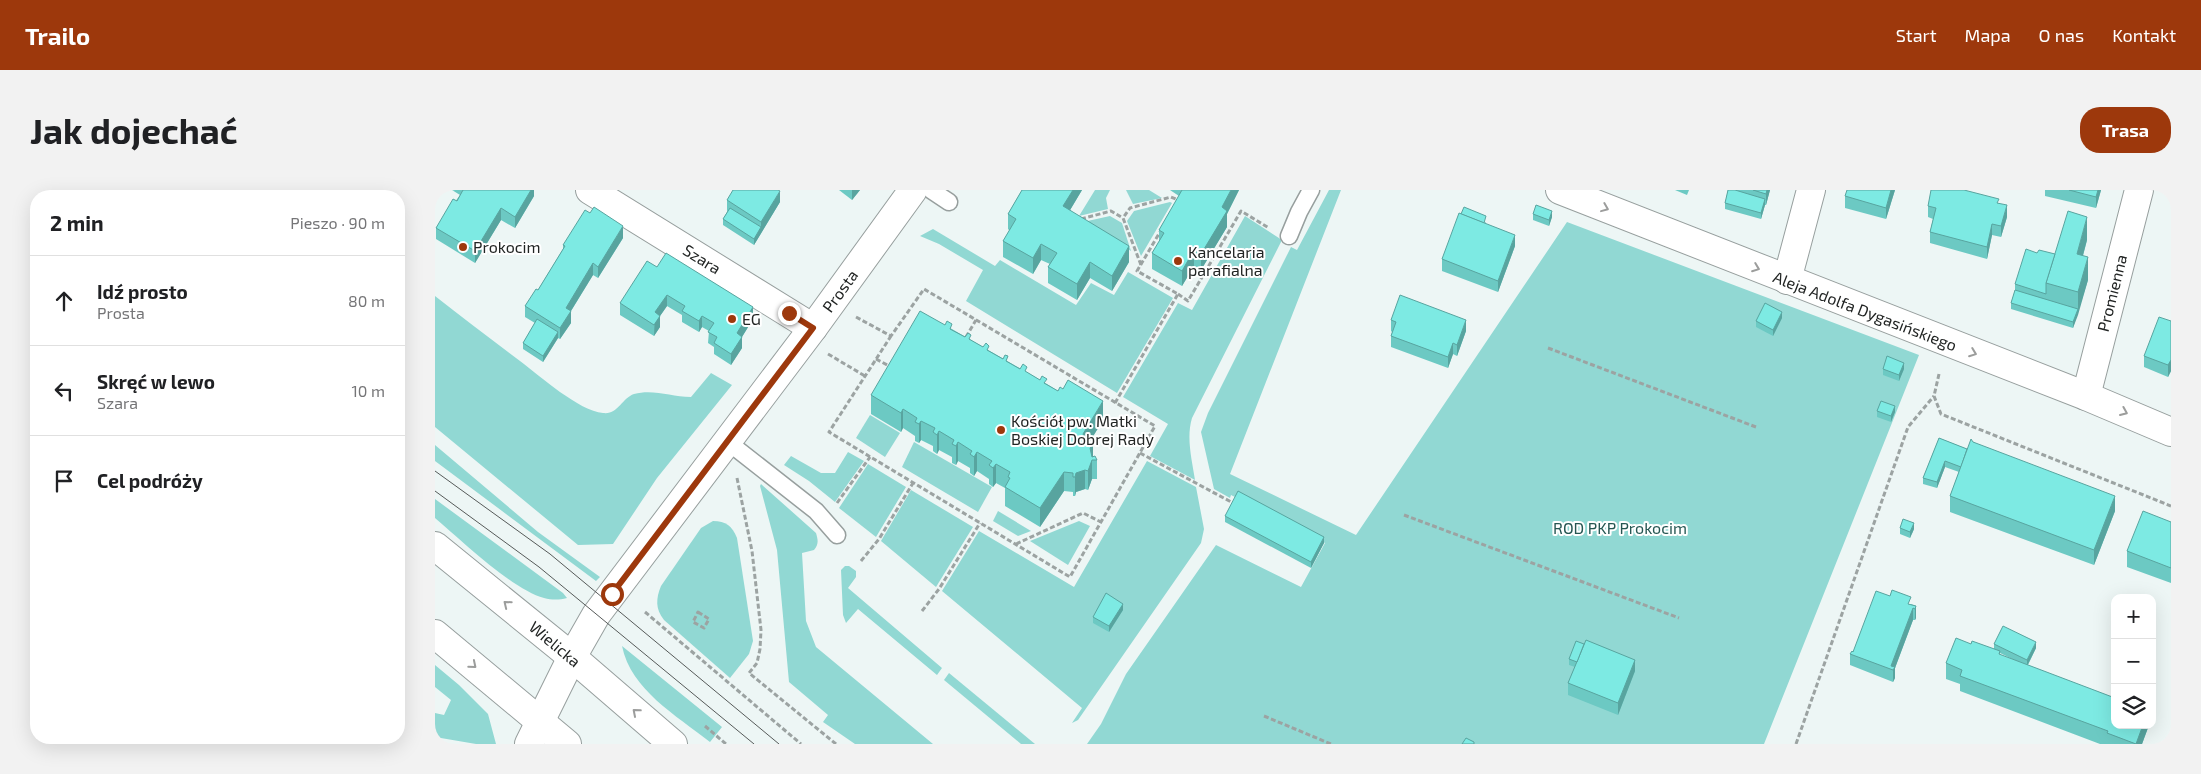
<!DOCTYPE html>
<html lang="pl">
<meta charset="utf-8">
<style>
body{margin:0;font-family:"Exo 2",sans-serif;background:#f2f2f2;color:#202124}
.controls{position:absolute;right:15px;bottom:15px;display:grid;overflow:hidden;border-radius:10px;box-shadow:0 5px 20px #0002}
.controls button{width:45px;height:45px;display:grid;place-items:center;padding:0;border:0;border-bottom:1px solid #e0e0e0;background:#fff;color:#202124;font:25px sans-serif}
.stop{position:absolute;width:15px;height:15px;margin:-11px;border:4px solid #9d380c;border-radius:50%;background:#fff}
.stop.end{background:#9d380c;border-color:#fff;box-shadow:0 1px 5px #0008}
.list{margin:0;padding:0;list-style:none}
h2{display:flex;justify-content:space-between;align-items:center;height:65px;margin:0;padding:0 20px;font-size:21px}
h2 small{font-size:16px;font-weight:400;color:#757577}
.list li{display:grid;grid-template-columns:32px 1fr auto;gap:15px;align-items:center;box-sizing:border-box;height:90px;padding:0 20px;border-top:1px solid #e0e0e0}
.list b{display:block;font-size:19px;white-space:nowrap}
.list p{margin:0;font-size:16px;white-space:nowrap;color:#757577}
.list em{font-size:16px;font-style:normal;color:#757577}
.icon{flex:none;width:28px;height:28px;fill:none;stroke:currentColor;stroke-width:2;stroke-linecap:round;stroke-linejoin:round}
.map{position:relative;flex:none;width:1736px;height:554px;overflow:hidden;border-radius:20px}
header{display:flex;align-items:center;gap:30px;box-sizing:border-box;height:70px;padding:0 25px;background:#9d380c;color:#fff}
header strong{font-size:24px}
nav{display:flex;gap:28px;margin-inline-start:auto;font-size:18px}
.intro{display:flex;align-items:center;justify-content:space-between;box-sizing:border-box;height:120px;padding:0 30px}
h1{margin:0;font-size:35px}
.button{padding:12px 22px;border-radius:20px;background:#9d380c;color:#fff;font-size:18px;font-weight:700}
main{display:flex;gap:30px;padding:0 30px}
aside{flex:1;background:#fff;border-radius:20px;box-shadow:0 5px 20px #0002}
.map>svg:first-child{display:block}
</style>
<header>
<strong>Trailo</strong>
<nav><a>Start</a><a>Mapa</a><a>O nas</a><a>Kontakt</a></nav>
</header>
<div class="intro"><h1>Jak dojechać</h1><a class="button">Trasa</a></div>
<main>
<aside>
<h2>2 min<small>Pieszo · 90 m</small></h2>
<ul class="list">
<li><svg class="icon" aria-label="ahead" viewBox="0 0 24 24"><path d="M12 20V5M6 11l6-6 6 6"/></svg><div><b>Idź prosto</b><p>Prosta</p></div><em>80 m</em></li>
<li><svg class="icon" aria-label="left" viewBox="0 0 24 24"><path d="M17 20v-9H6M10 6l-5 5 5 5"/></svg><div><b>Skręć w lewo</b><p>Szara</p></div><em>10 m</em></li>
<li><svg class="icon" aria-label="arrive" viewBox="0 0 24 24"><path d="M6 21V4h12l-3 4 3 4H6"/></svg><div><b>Cel podróży</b></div></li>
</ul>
</aside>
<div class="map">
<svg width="1736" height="554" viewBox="0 0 1736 554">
<rect width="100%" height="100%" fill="#edf6f5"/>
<g fill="#91d8d3">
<polygon points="660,0 675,0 671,8 673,19 644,26"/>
<polygon points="691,0 714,0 727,8 698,14"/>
<polygon points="894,0 906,0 795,284 921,345 1132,32 1484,165 1329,554 652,554 666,534 691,484 781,355 866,397 890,353 803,306 802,308 796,305 795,308 779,299 766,242 773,223 856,57 862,60"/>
<polygon points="735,12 737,13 706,66 692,31 699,21"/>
<polygon points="675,26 687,33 696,61 648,32"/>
<path d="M 810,26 L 847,50 L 757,228 C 751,248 757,270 760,290 L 715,266 L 733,234 L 688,207 L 743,113 L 757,120 Z"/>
<polygon points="498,39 560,76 565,70 641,115 656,93 679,105 693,82 738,108 682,203 531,111 548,80 504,54 485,46"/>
<path d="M 0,106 C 28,128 57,150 85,171 C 105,186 144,221 168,223 C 183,225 187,208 199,204 C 219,199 236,207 256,207 L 276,183 L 297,195 L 222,288 L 178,354 L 143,355 L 0,237 Z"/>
<polygon points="435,225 465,243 450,267 421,248"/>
<polygon points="479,252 557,297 543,322 467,277"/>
<polygon points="0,255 103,342 165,387 161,391 0,271"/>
<polygon points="413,262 429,271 400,312 374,291 349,275 356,266 386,283 400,283"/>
<polygon points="712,271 761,297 769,339 766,353 643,530 637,533 647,518 507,401 544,341 639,397"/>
<polygon points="433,274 471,297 441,347 404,318"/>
<path d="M 326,294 L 381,343 C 383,350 384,354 379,360 L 367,363 L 371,431 L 381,457 L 498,554 L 420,554 L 388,532 L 393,525 L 354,492 L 342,360 L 325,296 Z"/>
<polygon points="476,300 538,337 501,397 446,351"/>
<path d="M 0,309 L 128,403 L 132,408 C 124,410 117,410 109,408 C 78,400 26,350 0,328 Z"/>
<polygon points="563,321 596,341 583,346 558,331"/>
<path d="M 278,331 C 291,331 297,336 302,348 L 318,451 L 314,464 L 295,488 L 229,430 C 220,419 221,408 226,396 L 266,338 Z"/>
<polygon points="644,331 655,336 633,375 595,351"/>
<polygon points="410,376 414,376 421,381 421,387 413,398 507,478 502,485 423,419 411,433 408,425 406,380"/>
<path d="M 187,456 L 287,537 L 275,552 C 241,525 196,500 187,456 Z"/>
<polygon points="0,475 24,495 53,524 61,554 41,554 0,547 0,523 9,525 16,510 0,497"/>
<polygon points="514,483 600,554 586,554 509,490"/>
</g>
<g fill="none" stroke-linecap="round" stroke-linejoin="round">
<g stroke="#979f9e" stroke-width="19">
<g id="service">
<polyline points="496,0 514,12"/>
<polyline points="854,46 864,22 876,0"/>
<polyline points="293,252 381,321 402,345"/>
</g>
</g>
<g stroke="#979f9e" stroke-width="30">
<g id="minor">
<polyline points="155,0 378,138"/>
<polyline points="1125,0 1651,206 1736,242"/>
<polyline points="1352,90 1376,0"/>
<polyline points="1651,206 1704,0"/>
<polyline points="94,554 137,467 161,425 378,138 478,0"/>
</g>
</g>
<g stroke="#979f9e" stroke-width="30">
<g id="primary">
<polyline points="0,356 137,467 238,554"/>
<polyline points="0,444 132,554"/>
</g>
</g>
<g stroke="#9ca3a2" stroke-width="3" stroke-dasharray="5 2.5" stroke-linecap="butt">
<polyline points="646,29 676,21 688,28"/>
<polyline points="706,75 688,28 695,18 736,7 743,10 741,13"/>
<polyline points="743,104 753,111 806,21 834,38"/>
<polyline points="421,127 456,146 489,99 720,236 635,387 394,242 456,146"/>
<polyline points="531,147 541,130"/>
<polyline points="1113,158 1321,237"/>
<polyline points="393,164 430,186"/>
<polyline points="441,169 456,177"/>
<polyline points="1504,184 1499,206 1506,224 1736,316"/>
<polyline points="680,213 743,104 702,81 725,42"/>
<polyline points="705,263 798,313"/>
<polyline points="302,288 317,361 326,440 325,459 322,473 314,483 401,554"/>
<polyline points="402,313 435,267"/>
<polyline points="969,325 1244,428"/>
<polyline points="581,354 648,323 666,332"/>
<polyline points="426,371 444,349 478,293"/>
<polyline points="487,421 504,399 545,333"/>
<polyline points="210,422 366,554"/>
<polygon points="263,422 274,429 269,438 258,432"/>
<polyline points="829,526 896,554"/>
<polyline points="270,536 291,554"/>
<polyline points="1361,554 1473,237 1499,206"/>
</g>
<use href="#service" stroke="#fff" stroke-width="16"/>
<use href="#minor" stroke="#fff" stroke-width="28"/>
<use href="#primary" stroke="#fff" stroke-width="28"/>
<g stroke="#565a59" stroke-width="1">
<polyline points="0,281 115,364 344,554"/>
<polyline points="0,301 104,377 319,554"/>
</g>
</g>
<g fill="#6cc9c3" fill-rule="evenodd">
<polygon points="17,0 99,0 99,6 80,38 66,30 40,73 1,49 1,38 25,5"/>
<polygon points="404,0 425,0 417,10"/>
<polygon points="587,0 647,0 635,20 694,72 677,101 655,88 642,110 613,93 613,77 615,74 606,70 598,84 568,67 568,51 575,41 573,39 573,24"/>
<polygon points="735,0 804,0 792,24 792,37 766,80 759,76 747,96 717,79 717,63 724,52 724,40 744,6"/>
<polygon points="1240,0 1254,0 1252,5"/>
<polygon points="1293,0 1335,0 1331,15 1330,15 1326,29 1290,19 1290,13"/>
<polygon points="1460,0 1451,29 1410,18 1410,6"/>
<polygon points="1610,0 1666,0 1661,18 1610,6"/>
<polygon points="292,10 345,12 319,55 288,35 288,29 292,22"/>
<polygon points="1564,13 1572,27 1566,47 1557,45 1552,69 1495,53 1495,42 1498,29 1493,27 1493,16"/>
<polygon points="1098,24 1117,27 1114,36 1098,30"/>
<polygon points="1051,32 1051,34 1080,56 1063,102 1007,81 1007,69"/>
<polygon points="188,48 163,88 158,85 136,121 136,133 125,149 123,148 108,172 88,159 88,153 100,133 90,127 90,116 103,100 128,59 128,55"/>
<polygon points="1652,50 1648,66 1653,90 1638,138 1576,119 1576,113 1580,100 1580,94 1602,63 1620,64"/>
<polygon points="222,77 318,129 307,147 307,158 296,175 279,164 279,157 273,153 274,141 267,137 264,142 247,132 247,125 232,116 225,126 225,137 219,146 185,125 185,113"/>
<polygon points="1347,128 1338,146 1321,137 1321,131"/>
<polygon points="956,130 1031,141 1022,166 1018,164 1013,178 956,157 956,146 957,142 956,141"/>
<polygon points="1736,131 1736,181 1733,187 1709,177 1709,166"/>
<polygon points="510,135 612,194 668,230 653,254 658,267 662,270 662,289 657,289 653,300 650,299 641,302 640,306 638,306 638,302 629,301 605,337 570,316 570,298 561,293 558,297 554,294 554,289 542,281 539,286 535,283 535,278 523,271 521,275 517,273 517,267 504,260 502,264 498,261 498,256 486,250 484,253 480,251 480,246 468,238 466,242 436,224 436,205"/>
<polygon points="1448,179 1469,179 1464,191 1448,185"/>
<polygon points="1442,221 1460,222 1456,232 1442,227"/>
<polygon points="1504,248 1532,259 1538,252 1680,321 1659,375 1515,322 1515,306 1524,282 1510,277 1502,298 1488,294 1488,288"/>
<polygon points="790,326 889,353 876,378 790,332"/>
<polygon points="1736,332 1736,393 1692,377 1692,361"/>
<polygon points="1465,338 1479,339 1475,348 1465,344"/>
<polygon points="1476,414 1481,416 1481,428 1480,430 1478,430 1460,478 1460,488 1458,492 1415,475 1415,464"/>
<polygon points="688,420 674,442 658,433 658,427"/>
<path d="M 1536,454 L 1559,459 L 1559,454 L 1601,458 L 1593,475 L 1680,535 L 1714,535 L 1707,554 L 1665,554 L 1525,501 L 1525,494 L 1511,489 L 1511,473 ZM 1565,463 L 1583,472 L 1565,465 Z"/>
<polygon points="1134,469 1200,481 1183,525 1133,505 1133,493 1140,477 1134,475"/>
</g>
<g fill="#58a49f">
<polygon points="96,0 99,0 99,6 80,38 80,27"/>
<polygon points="417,0 425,0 417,10"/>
<polygon points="638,0 647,0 628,32 628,16"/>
<polygon points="796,0 804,0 792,24 792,37 766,80 766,64 787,17"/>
<polygon points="1332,0 1335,0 1331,15 1331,4"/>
<polygon points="1456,0 1460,0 1451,29 1451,18"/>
<polygon points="1663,0 1666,0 1661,18 1661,7"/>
<polygon points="345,1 345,12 319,55 319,49 326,37 326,32"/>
<polygon points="1330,9 1330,15 1326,29 1326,23"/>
<polygon points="1572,15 1572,27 1566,47 1566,36"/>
<polygon points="66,18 66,30 40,73 40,61"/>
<polygon points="1117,21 1117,27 1114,36 1114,30"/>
<polygon points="1652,27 1652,50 1642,87 1642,64"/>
<polygon points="1557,34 1557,45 1552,69 1552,57"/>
<polygon points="188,36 188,48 163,88 163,77"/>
<polygon points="1080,45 1080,56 1063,102 1063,91"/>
<polygon points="606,54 606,70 598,84 598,68"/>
<polygon points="694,56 694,72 677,101 677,86"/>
<polygon points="759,60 759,76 747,96 747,81"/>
<polygon points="1653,67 1653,90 1643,125 1643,102"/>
<polygon points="655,72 655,88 642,110 642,94"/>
<polygon points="158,73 158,85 131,129 131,118"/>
<polygon points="232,105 232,116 225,126 225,137 219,146 220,122"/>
<polygon points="318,117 318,129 302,155 302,143"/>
<polygon points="1643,119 1643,125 1638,138 1638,132"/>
<polygon points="136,121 136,133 125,149 125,138"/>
<polygon points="1347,122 1347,128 1338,146 1338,140"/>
<polygon points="267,126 267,137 264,142 264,131"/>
<polygon points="1031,130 1031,141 1022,166 1022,155"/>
<polygon points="123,142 123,148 108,172 108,166"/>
<polygon points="307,147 307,158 296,175 296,164"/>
<polygon points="1018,153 1018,164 1013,178 1013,167"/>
<polygon points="1736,170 1736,181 1733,187 1733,175"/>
<polygon points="1469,173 1469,179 1464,191 1464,185"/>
<polygon points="668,211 668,230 648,263 648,244"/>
<polygon points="1460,216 1460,222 1456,232 1456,226"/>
<polygon points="468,219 468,238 466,242 466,223"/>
<polygon points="486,231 486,250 484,253 484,234"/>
<polygon points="504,241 504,260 502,264 502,245"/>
<polygon points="523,252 523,271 521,275 521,256"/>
<polygon points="658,255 658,270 657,270 657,289 653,300 653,281 655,258"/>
<polygon points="542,262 542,281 539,286 539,267"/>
<polygon points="1510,271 1510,277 1502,298 1502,292"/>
<polygon points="561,274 561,293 558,297 558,278"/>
<polygon points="650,280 650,299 641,302 640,306 640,287 641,283"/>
<polygon points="629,282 629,301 605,337 605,318"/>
<polygon points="1680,306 1680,321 1659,375 1659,360"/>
<polygon points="1479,333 1479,339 1475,348 1475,342"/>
<polygon points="889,347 889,353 876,378 876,372"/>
<polygon points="688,414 688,420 674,442 674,436"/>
<polygon points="1481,416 1481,428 1480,430 1480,419"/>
<polygon points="1478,418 1478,430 1460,478 1460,488 1458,492 1458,480 1456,476"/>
<polygon points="1601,452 1601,458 1592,476 1592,470"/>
<polygon points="1200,470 1200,481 1183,525 1183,513"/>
<polygon points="1708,535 1714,535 1707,554 1701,554"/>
</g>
<g fill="#7deae3" stroke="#58a49f">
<polygon points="28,0 96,0 80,27 66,18 40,61 1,38 18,9 22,11"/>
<polygon points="298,0 343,0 345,1 326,32 292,10"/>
<polygon points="587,0 638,0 628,16 694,56 677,86 655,72 642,94 613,77 622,63 606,54 598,68 568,51 581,29 573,24"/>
<polygon points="747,0 796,0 787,17 792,21 766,64 759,60 747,81 717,63 729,43 724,40"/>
<polygon points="1293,0 1300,0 1330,9 1326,23 1290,13"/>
<polygon points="1318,0 1332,0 1331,4"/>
<polygon points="1412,0 1456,0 1451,18 1410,6"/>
<polygon points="1496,0 1529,0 1564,9 1562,13 1572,15 1566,36 1557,34 1552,57 1495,42 1501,18 1493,16"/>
<polygon points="1634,0 1663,0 1661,7"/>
<polygon points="1101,15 1117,21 1114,30 1098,24"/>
<polygon points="159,17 188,36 163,77 158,73 131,118 136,121 125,138 90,116 101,99 103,100 130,56 128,55 150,20 155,23"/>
<polygon points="1029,17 1051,26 1049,33 1026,24"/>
<polygon points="295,18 326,37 319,49 288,29"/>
<polygon points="1633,21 1652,27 1642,64 1653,67 1643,102 1611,93"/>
<polygon points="1024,23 1080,45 1063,91 1007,69"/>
<polygon points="1591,59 1602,63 1604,60 1620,64 1611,93 1611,104 1580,94"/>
<polygon points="231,63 318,117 302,143 307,147 296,164 279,153 282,147 273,142 279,133 267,126 264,131 247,121 250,116 232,105 220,122 225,126 219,135 185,113 212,71 222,77"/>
<polygon points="1580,100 1643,119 1638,132 1576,113"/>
<polygon points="965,105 1031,130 1022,155 1018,153 1013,167 956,146 961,132 956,130"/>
<polygon points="1330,113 1347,122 1338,140 1321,131"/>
<polygon points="485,121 510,135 512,131 517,134 515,139 530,147 533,143 536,145 534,149 548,157 551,153 554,156 552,160 568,169 570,165 573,166 571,171 585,179 588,174 592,177 590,181 605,190 607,186 612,189 609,193 623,201 625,197 628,199 633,190 668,211 648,244 653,255 657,253 658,255 655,258 657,267 660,266 662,270 657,270 653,281 650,280 641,283 640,287 638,287 638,283 629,282 605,318 570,297 575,288 573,287 575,282 561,274 558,278 554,275 557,271 542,262 539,267 535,264 537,261 523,252 521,256 517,254 519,250 504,241 502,245 498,242 500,238 486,231 484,234 480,232 482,228 468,219 466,223 436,205"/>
<polygon points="1724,127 1736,131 1736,170 1733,175 1709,166"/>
<polygon points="102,129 123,142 108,166 88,153"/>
<polygon points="1452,166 1469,173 1464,185 1448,179"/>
<polygon points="1446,211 1460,216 1456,226 1442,221"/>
<polygon points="1504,248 1532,259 1526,277 1510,271 1502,292 1488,288"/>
<polygon points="1536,249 1538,252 1680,306 1659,360 1515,306"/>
<polygon points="803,301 889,347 876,372 790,326"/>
<polygon points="1708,321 1736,332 1736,378 1692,361"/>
<polygon points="1468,329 1479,333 1475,342 1465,338"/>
<polygon points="1457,400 1476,407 1473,414 1481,416 1480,419 1478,418 1456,476 1460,477 1458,480 1415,464 1417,461 1418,462 1441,401 1455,406"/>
<polygon points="671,403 688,414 674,436 658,427"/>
<polygon points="1568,436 1601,452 1592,470 1559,454"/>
<polygon points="1521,448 1536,454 1537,451 1565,461 1564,464 1680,508 1680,535 1708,535 1701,554 1672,543 1673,541 1525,486 1527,480 1511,473"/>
<polygon points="1151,450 1200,470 1183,513 1133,493"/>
<polygon points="1141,451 1149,454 1142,472 1134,469"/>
<polygon points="1031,548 1039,552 1039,554 1027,554"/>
</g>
<defs><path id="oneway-chevron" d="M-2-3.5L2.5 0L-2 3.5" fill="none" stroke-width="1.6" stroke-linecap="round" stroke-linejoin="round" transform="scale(1.25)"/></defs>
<g stroke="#9c9d9c">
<use href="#oneway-chevron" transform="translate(1170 18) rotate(22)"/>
<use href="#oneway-chevron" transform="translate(1321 78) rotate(21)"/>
<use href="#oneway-chevron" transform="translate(1538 163) rotate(21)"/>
<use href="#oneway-chevron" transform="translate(1689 222) rotate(23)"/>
<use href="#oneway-chevron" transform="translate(72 414) rotate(-141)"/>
<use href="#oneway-chevron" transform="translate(38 475) rotate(40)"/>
<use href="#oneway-chevron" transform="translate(201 522) rotate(-139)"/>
</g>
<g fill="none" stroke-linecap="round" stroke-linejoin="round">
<polyline stroke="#9d380c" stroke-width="6" points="177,404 378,138 354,123"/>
</g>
<g fill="#9d380c" stroke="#fff" stroke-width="2">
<circle cx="28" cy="57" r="5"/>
<circle cx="743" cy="71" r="5"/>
<circle cx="297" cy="129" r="5"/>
<circle cx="566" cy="240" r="5"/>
</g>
<g text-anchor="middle" stroke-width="4" stroke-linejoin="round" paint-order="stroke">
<g font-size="16" fill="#222524" stroke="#fff" text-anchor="start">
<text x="38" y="63">Prokocim</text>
<text x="753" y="68">Kancelaria<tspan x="753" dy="18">parafialna</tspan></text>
<text x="307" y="135">EG</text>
<text x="576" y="237">Kościół pw. Matki<tspan x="576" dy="18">Boskiej Dobrej Rady</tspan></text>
</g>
<g font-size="16" fill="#222524" stroke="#fff">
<text transform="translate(267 69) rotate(32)" y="6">Szara</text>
<text transform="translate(405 101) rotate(-54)" y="6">Prosta</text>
<text transform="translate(1677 103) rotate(-76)" y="6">Promienna</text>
<text transform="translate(1430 121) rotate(21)" y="6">Aleja Adolfa Dygasińskiego</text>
<text transform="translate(120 454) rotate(40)" y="6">Wielicka</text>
</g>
<g font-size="16" fill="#255652" stroke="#fff">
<text x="1185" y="344">ROD PKP Prokocim</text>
</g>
</g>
</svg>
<div class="controls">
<button>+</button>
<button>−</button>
<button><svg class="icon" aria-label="layers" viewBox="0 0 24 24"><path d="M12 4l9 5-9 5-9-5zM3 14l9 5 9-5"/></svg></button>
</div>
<div class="stop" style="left:177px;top:404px"></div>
<div class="stop end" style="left:354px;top:123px"></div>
</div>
</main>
